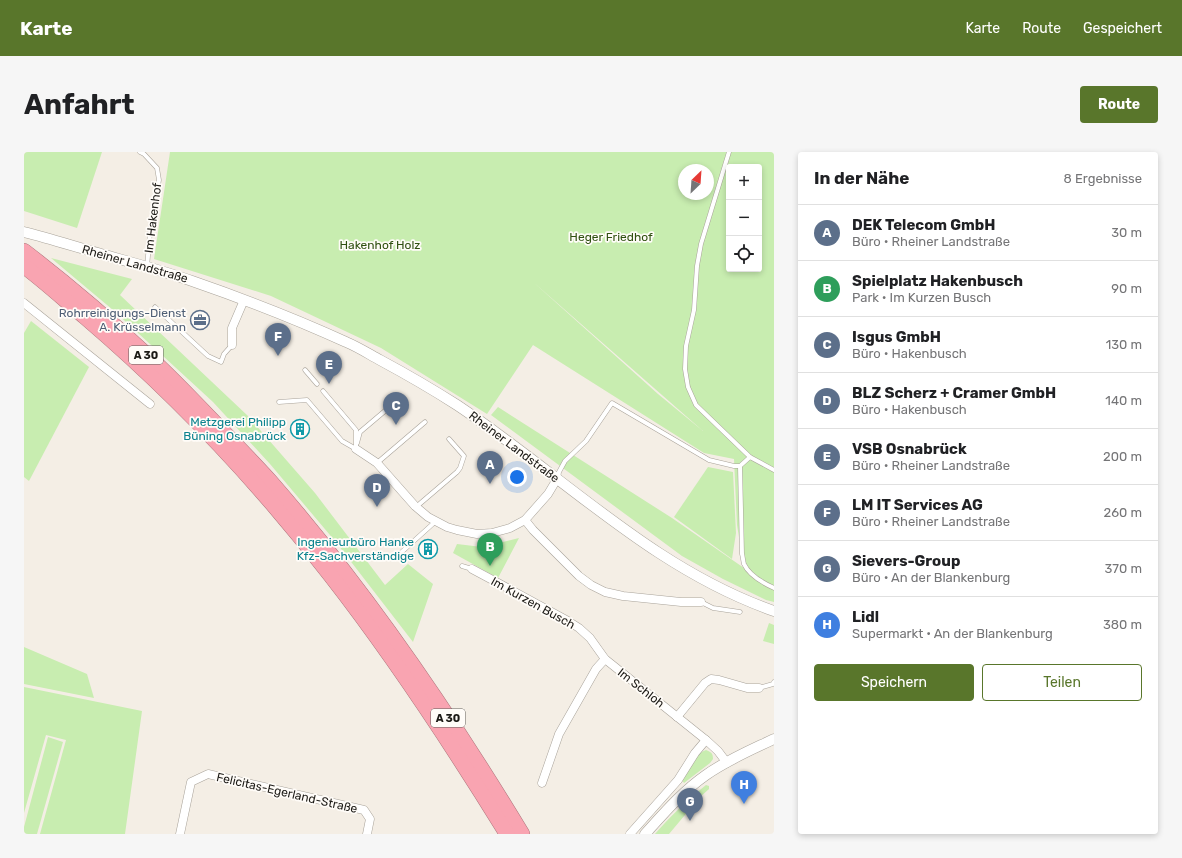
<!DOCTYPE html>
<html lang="de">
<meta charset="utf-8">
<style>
body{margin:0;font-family:Rubik,sans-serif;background:#f6f6f6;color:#202124}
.controls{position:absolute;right:12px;top:12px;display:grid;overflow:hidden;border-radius:4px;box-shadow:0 2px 6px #0003}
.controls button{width:36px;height:36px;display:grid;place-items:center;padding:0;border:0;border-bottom:1px solid #e0e0e0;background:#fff;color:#202124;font:20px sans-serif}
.compass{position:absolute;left:654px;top:12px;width:36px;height:36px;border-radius:50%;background:#fff;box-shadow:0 2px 6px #0003;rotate:25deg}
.you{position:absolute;left:493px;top:325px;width:14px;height:14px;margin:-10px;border:3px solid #fff;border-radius:50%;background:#1a73e8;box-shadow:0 0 0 6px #1a73e833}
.badge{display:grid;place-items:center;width:26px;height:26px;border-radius:50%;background:#59762b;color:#fff;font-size:13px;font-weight:700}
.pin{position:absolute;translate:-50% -33px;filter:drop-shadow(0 1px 2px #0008)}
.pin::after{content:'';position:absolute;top:21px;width:14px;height:12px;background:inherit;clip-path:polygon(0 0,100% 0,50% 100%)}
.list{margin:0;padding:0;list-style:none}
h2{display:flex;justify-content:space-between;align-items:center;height:52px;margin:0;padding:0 16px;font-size:17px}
h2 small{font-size:13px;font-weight:400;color:#757577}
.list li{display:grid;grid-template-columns:26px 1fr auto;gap:12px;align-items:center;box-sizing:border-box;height:56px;padding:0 16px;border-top:1px solid #e0e0e0}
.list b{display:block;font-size:15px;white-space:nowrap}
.list p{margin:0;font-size:13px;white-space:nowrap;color:#757577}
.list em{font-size:13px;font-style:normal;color:#757577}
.actions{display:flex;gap:8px;padding:12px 16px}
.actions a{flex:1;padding:9px 0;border:1px solid #59762b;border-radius:4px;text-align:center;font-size:14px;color:#59762b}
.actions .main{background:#59762b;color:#fff}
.icon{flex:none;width:22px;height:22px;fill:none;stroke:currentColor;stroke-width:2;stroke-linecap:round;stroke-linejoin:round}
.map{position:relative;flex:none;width:750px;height:682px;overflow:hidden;border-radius:4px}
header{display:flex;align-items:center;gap:24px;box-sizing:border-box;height:56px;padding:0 20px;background:#59762b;color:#fff}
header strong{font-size:19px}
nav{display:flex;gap:22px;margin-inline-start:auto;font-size:14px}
.intro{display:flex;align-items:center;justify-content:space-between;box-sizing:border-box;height:96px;padding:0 24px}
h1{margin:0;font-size:28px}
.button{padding:10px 18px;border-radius:4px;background:#59762b;color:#fff;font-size:14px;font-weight:700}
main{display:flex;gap:24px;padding:0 24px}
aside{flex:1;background:#fff;border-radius:4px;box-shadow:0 2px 6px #0003}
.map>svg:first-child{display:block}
</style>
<header>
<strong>Karte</strong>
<nav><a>Karte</a><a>Route</a><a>Gespeichert</a></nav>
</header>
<div class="intro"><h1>Anfahrt</h1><a class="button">Route</a></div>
<main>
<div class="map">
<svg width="750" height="682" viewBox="0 0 750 682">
<rect width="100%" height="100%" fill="#f4eee5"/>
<g fill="#c8edb0" fill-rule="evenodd">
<polygon points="0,0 78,0 53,76 0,59"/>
<path d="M 146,0 L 750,0 L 750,450 L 742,448 L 699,427 L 658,404 L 467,263 L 474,255 L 648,366 L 720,416 L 713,373 L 710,307 L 680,301 L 509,193 L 463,262 L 357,196 L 247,144 L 130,107 ZM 705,15 L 735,15 L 735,117 L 705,117 ZM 660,18 L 684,18 L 684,42 L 660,42 ZM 508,129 L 679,279 L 634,242 Z"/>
<polygon points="27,106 108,127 96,143 224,264 291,341 361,433 384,412 409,432 389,490 311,389 246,312 189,250 89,158"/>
<polygon points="7,169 65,215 5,329 0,325 0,181"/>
<polygon points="684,315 709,320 712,381 708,407 650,365"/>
<polygon points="495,386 474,426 429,401 433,392 458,395"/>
<polygon points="745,471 750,473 750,492 739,489"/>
<polygon points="0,495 63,522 70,546 0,532"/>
<polygon points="0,535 118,559 101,682 16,682 42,588 22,583 0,661"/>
<polygon points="24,585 39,590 13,682 0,682 0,675"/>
<path d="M 682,598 C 687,600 689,601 689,607 L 686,611 L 660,631 L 658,628 C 664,618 670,602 682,598 Z"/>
<path d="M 682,633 L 685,634 L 685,637 L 676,645 L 645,682 L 631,682 C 647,664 663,648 682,633 Z"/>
</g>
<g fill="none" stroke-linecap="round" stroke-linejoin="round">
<g stroke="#a9a39a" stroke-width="5">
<g id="service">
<polyline points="116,0 120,2 133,16 135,28 126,81 123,115"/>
<polyline points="705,0 677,92 673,114 670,158 662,194 661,217 664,235 672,253 726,305 750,318"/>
<polyline points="131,155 184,204 197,210 200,202 208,193"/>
<polyline points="281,218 293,232"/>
<polyline points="299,239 332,278 332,297"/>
<polyline points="255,250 283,248 318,289 332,297"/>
<polyline points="333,291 336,280 362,258"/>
<polyline points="353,311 401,270"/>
<path d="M 716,314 L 718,402 C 719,405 719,409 720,412 C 725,423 739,431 750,436"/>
<polyline points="534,327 535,320 541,309 562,289 588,251 685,308 710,314 716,314 726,305"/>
<polyline points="392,355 433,320 436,316 440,304 425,287"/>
<polyline points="371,406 412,369"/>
<polyline points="438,414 448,417"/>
<polyline points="677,450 689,456 716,460"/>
<polyline points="735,536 749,532 750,530"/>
</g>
</g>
<g stroke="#a9a39a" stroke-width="9">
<g id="minor">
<polyline points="0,151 126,252"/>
<polyline points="208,193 208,176 220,148"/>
<polyline points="332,297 353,311 391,354 404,365 423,375 433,378 453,382 468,381 486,376 501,368 524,342 533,327"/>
<polyline points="501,368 509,378 555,424 567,433 581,440 599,444 657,450 677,450"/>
<polyline points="448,417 476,432 544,469 555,476 566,486 581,507 682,588 694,599 703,611"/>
<polyline points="653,565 681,531 687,527 695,528 723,536 735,536"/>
<polyline points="518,631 535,582 572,517 581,507"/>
<polyline points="156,682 167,630 184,622 340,658 346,667 343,682"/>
<polyline points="606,682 654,628 671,601 682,588"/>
</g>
</g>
<g stroke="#a9a39a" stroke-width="11">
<g id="tertiary">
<path d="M 0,80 C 25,86 49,94 74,101 C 105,110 137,118 168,129 C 220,147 272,167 322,190 C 334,195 345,202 356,208 C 382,222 408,237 433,253 C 538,323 629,417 750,459"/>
<path d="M 621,682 C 640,661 659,639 682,623 C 703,608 727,598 750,587"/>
</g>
</g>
<g stroke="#ac747b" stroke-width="16">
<g id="motorway">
<path d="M 0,99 C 43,132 84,167 124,204 C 146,224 167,246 187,267 C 207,288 227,308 246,329 C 341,438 423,558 498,682"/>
<path d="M 0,114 C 21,130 41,148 61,165 C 151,242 234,329 307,424 C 371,506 428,593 483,682"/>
</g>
</g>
<use href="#service" stroke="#fff" stroke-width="4"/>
<use href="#minor" stroke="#fff" stroke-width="8"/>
<use href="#tertiary" stroke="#fff" stroke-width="10"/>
<use href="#motorway" stroke="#f9a4b1" stroke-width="15"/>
</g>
<defs>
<g id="office-ring" transform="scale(1)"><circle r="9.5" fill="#fffcf8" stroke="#5c6f8a" stroke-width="1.5"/><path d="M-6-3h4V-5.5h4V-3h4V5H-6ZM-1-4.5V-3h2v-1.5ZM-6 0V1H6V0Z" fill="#5c6f8a"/></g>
<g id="building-ring" transform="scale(1)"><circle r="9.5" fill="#fffcf8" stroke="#0f9aa8" stroke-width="1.5"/><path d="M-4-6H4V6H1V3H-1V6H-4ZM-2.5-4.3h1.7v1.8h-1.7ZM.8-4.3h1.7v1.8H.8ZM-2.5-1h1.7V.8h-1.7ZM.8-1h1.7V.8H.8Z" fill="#0f9aa8"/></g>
</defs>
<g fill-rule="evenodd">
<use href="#office-ring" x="176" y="168"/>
<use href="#building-ring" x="276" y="277"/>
<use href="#building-ring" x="404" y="397"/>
</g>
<g text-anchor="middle" stroke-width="3.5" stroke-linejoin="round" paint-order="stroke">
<g fill="#fffcf8" stroke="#605e5a" stroke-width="1">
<rect x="105" y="194" width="34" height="18" rx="3"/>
<rect x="407" y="557" width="34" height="18" rx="3"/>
</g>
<g font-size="11" font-weight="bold" fill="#1c1a16">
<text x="122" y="207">A 30</text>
<text x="424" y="570">A 30</text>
</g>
<g font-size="12" fill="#1c1a16" stroke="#fffcf8">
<text transform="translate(129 66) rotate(-83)" y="4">Im Hakenhof</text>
<text transform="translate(111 112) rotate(16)" y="4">Rheiner Landstraße</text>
<text transform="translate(490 295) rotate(37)" y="4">Rheiner Landstraße</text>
<text transform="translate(509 451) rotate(29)" y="4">Im Kurzen Busch</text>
<text transform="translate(617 536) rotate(38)" y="4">Im Schloh</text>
<text transform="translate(263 641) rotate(13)" y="4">Felicitas-Egerland-Straße</text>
</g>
<g font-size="12" fill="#2f5010" stroke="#fffcf8">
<text x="587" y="89">Heger Friedhof</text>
<text x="356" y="97">Hakenhof Holz</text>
</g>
<g font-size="12" fill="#4e5e75" stroke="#fffcf8" text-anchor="end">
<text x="162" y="165">Rohrreinigungs-Dienst<tspan x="162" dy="14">A. Krüsselmann</tspan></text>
</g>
<g font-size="12" fill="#0d838f" stroke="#fffcf8" text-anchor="end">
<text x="262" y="274">Metzgerei Philipp<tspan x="262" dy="14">Büning Osnabrück</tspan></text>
<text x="390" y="394">Ingenieurbüro Hanke<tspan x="390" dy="14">Kfz-Sachverständige</tspan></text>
</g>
</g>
</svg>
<div class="controls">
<button>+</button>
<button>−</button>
<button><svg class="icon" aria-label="locate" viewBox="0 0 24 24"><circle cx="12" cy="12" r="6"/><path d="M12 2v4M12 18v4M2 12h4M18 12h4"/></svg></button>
</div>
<svg class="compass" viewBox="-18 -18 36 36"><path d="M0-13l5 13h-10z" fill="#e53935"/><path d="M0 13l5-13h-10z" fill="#757577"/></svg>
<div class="you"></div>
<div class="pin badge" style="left:466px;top:332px;background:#5c6f8a">A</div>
<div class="pin badge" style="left:466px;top:414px;background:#2e9e5b">B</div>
<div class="pin badge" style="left:372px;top:273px;background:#5c6f8a">C</div>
<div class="pin badge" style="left:353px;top:355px;background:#5c6f8a">D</div>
<div class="pin badge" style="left:305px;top:232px;background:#5c6f8a">E</div>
<div class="pin badge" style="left:254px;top:204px;background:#5c6f8a">F</div>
<div class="pin badge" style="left:666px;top:669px;background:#5c6f8a">G</div>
<div class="pin badge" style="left:720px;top:652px;background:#3f7fe0">H</div>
</div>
<aside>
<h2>In der Nähe<small>8 Ergebnisse</small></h2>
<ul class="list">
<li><span class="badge" style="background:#5c6f8a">A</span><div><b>DEK Telecom GmbH</b><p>Büro · Rheiner Landstraße</p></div><em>30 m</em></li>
<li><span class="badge" style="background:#2e9e5b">B</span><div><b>Spielplatz Hakenbusch</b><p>Park · Im Kurzen Busch</p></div><em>90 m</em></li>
<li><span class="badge" style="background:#5c6f8a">C</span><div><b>Isgus GmbH</b><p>Büro · Hakenbusch</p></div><em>130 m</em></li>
<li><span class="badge" style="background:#5c6f8a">D</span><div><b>BLZ Scherz + Cramer GmbH</b><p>Büro · Hakenbusch</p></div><em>140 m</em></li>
<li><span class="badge" style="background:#5c6f8a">E</span><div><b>VSB Osnabrück</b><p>Büro · Rheiner Landstraße</p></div><em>200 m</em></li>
<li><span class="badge" style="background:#5c6f8a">F</span><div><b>LM IT Services AG</b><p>Büro · Rheiner Landstraße</p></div><em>260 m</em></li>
<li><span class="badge" style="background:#5c6f8a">G</span><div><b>Sievers-Group</b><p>Büro · An der Blankenburg</p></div><em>370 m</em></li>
<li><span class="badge" style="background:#3f7fe0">H</span><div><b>Lidl</b><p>Supermarkt · An der Blankenburg</p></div><em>380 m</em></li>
</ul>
<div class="actions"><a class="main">Speichern</a><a>Teilen</a></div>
</aside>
</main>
